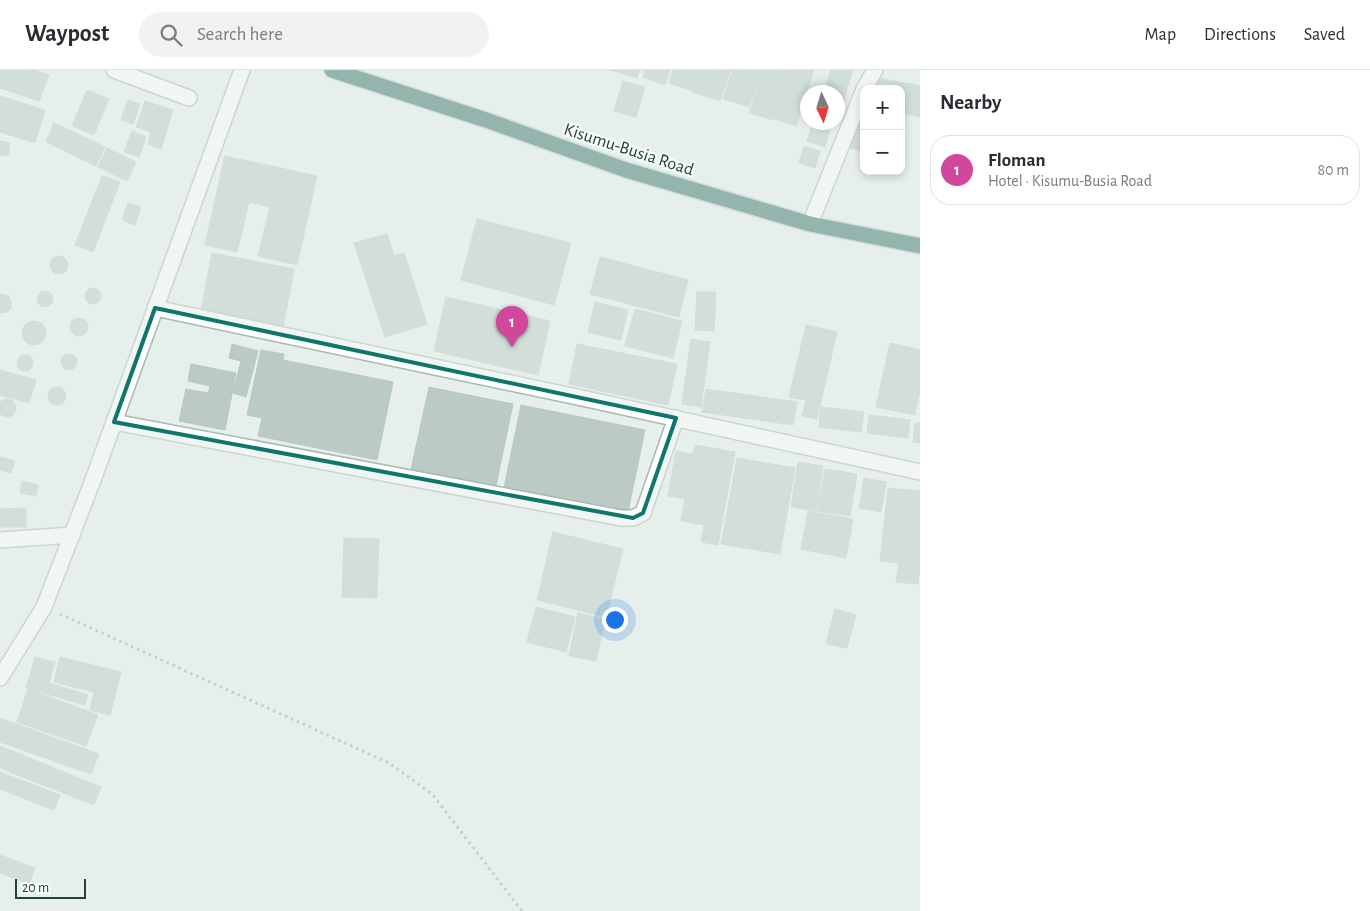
<!DOCTYPE html>
<meta charset="utf-8">
<style>
body{margin:0;font-family:"Alegreya Sans",sans-serif;background:#f2f2f3;color:#2b2b33}
.controls{position:absolute;right:15px;top:15px;display:grid;overflow:hidden;border-radius:10px;box-shadow:0 2px 8px #0003}
.controls button{width:45px;height:45px;display:grid;place-items:center;padding:0;border:0;border-bottom:1px solid #e1e1e2;background:#fff;color:#2b2b33;font:25px sans-serif}
.compass{position:absolute;left:800px;top:15px;width:45px;height:45px;border-radius:50%;background:#fff;box-shadow:0 2px 8px #0003;rotate:176deg}
.scale{position:absolute;left:15px;bottom:12px;width:71px;box-sizing:border-box;padding-left:5px;border:2px solid #24423a;border-top:0;font-size:14px;line-height:18px;white-space:nowrap;color:#24423a;-webkit-text-stroke:4px #f7fbf9;paint-order:stroke}
.you{position:absolute;left:614px;top:549px;width:18px;height:18px;margin:-12px;border:4px solid #fff;border-radius:50%;background:#1a73e8;box-shadow:0 0 0 8px #1a73e833}
.badge{display:grid;place-items:center;width:32px;height:32px;border-radius:50%;background:#d93025;color:#fff;font-size:16px;font-weight:700}
.pin{position:absolute;translate:-50% -41px;filter:drop-shadow(0 1px 2px #0008)}
.pin::after{content:'';position:absolute;top:26px;width:18px;height:15px;background:inherit;clip-path:polygon(0 0,100% 0,50% 100%)}
.list{margin:0;padding:0;list-style:none}
h2{display:flex;justify-content:space-between;align-items:center;height:65px;margin:0;padding:0 20px;font-size:21px}
h2 small{font-size:16px;font-weight:400;color:#7c7c81}
.list li{display:grid;grid-template-columns:32px 1fr auto;gap:15px;align-items:center;box-sizing:border-box;height:70px;margin:0 10px 10px;padding:0 10px;border:1px solid #e1e1e2;border-radius:20px}
.list b{display:block;font-size:19px;white-space:nowrap}
.list p{margin:0;font-size:16px;white-space:nowrap;color:#7c7c81}
.list em{font-size:16px;font-style:normal;color:#7c7c81}
.icon{flex:none;width:28px;height:28px;fill:none;stroke:currentColor;stroke-width:2;stroke-linecap:round;stroke-linejoin:round}
.map{position:relative;flex:none;width:920px;height:841px;overflow:hidden}
header{display:flex;align-items:center;gap:30px;box-sizing:border-box;height:70px;padding:0 25px;background:#fff;border-bottom:1px solid #e1e1e2}
header strong{font-size:24px}
nav{display:flex;gap:28px;margin-inline-start:auto;font-size:18px}
.search{width:350px;height:45px;background:#f2f2f3;display:flex;align-items:center;gap:12px;box-sizing:border-box;padding:0 18px;border-radius:28px;color:#7c7c81;font-size:19px}
main{display:flex}
aside{flex:1;background:#fff}
.map>svg:first-child{display:block}
</style>
<header>
<strong>Waypost</strong>
<div class="search"><svg class="icon" aria-label="search" viewBox="0 0 24 24"><circle cx="10" cy="10" r="6"/><path d="M15 15l6 6"/></svg>Search here</div>
<nav><a>Map</a><a>Directions</a><a>Saved</a></nav>
</header>
<main>
<div class="map">
<svg width="920" height="841" viewBox="0 0 920 841">
<rect width="100%" height="100%" fill="#e6efeb"/>
<g fill="#bbcac4" stroke="#b8c9c2" fill-rule="evenodd">
<polygon points="0,0 34,0 49,5 39,31 0,18"/>
<polygon points="611,0 639,0 637,8"/>
<polygon points="645,0 670,0 665,15 643,7"/>
<polygon points="673,0 700,0 693,21 669,13"/>
<polygon points="700,0 731,0 720,31 693,22"/>
<polygon points="733,0 762,0 749,37 723,29"/>
<polygon points="763,0 790,0 774,50 749,43"/>
<polygon points="791,0 814,0 796,56 775,49"/>
<polygon points="831,0 853,0 838,49 838,22 824,22"/>
<polygon points="874,7 920,16 920,47 901,43 901,19 872,19"/>
<polygon points="623,11 645,17 636,47 614,41"/>
<polygon points="87,20 109,29 94,65 72,56"/>
<polygon points="0,26 45,40 35,73 0,62"/>
<polygon points="128,30 140,34 133,54 121,50"/>
<polygon points="145,31 173,40 161,79 148,74 151,62 136,57"/>
<polygon points="860,40 864,41 864,81 850,78"/>
<polygon points="54,53 105,77 96,96 46,72"/>
<polygon points="812,55 830,60 825,77 807,71"/>
<polygon points="132,61 146,67 139,87 124,82"/>
<polygon points="0,71 10,73 8,86 0,85"/>
<polygon points="804,76 820,81 815,98 799,93"/>
<polygon points="107,78 136,92 127,111 98,97"/>
<polygon points="225,86 317,106 297,195 258,186 270,137 249,132 237,182 205,175"/>
<polygon points="102,106 120,112 93,182 75,175"/>
<polygon points="128,133 141,137 135,155 122,150"/>
<polygon points="477,149 571,173 554,235 461,210"/>
<polygon points="387,164 394,186 404,183 427,254 385,267 354,173"/>
<polygon points="212,183 294,199 283,258 201,242"/>
<circle cx="59" cy="195" r="9"/>
<polygon points="600,187 688,210 679,247 590,224"/>
<circle cx="93" cy="226" r="8"/>
<circle cx="45" cy="229" r="8"/>
<polygon points="697,222 716,222 714,261 695,260"/>
<polygon points="0,224 3,224 9,226 11,232 11,238 7,242 0,243"/>
<polygon points="446,227 550,251 538,305 434,281"/>
<polygon points="595,232 628,240 621,270 588,262"/>
<polygon points="635,239 682,251 673,288 625,276"/>
<circle cx="79" cy="257" r="9"/>
<circle cx="34" cy="263" r="12"/>
<polygon points="806,255 837,262 817,349 802,346 806,330 789,327"/>
<polygon points="691,269 710,272 701,337 682,334"/>
<polygon points="890,273 920,280 920,320 915,345 876,337"/>
<polygon points="232,274 258,281 246,327 233,323 241,291 229,288"/>
<polygon points="577,274 677,294 668,335 569,314"/>
<polygon points="261,280 284,284 283,290 393,312 377,390 258,366 262,348 247,345"/>
<circle cx="69" cy="292" r="8"/>
<circle cx="25" cy="293" r="8"/>
<polygon points="191,294 236,303 225,360 179,351 186,319 208,323 210,316 188,311"/>
<polygon points="0,300 36,310 29,333 0,325"/>
<polygon points="429,317 513,334 495,421 410,404"/>
<circle cx="57" cy="326" r="9"/>
<polygon points="706,319 797,332 793,355 702,342"/>
<circle cx="7" cy="338" r="9"/>
<polygon points="521,335 645,360 628,442 504,418"/>
<polygon points="821,337 864,342 861,362 819,357"/>
<polygon points="869,345 910,350 908,368 867,363"/>
<polygon points="915,353 920,353 920,373 913,372"/>
<polygon points="695,375 735,382 718,475 701,472 704,455 681,451 685,429 668,426 676,381 693,384"/>
<polygon points="0,387 15,391 11,403 0,400"/>
<path d="M 737,388 L 795,398 L 780,484 L 721,474 ZM 741,427 L 772,432 L 767,461 L 736,456 Z"/>
<polygon points="798,392 823,396 816,441 791,437"/>
<polygon points="825,399 857,404 850,446 817,441"/>
<polygon points="864,408 886,412 881,442 859,438"/>
<polygon points="22,411 38,415 36,426 20,423"/>
<polygon points="888,418 920,421 920,497 918,514 896,512 899,493 880,491"/>
<polygon points="741,427 772,432 767,461 736,456"/>
<polygon points="26,438 26,457 0,457 0,439"/>
<polygon points="808,441 853,449 846,488 801,479"/>
<polygon points="553,462 623,479 606,547 537,530"/>
<polygon points="344,468 379,469 377,528 342,527"/>
<polygon points="536,537 575,547 566,582 527,572"/>
<polygon points="835,539 856,545 847,578 826,574"/>
<polygon points="578,543 605,549 596,591 569,586"/>
<polygon points="35,587 55,592 49,613 88,625 85,635 26,618"/>
<polygon points="60,587 121,602 110,645 90,640 94,622 54,612"/>
<polygon points="28,619 98,645 86,676 17,652"/>
<polygon points="0,648 99,684 91,704 0,672"/>
<polygon points="0,676 101,717 94,735 0,698"/>
<polygon points="0,702 60,725 54,740 0,719"/>
<polygon points="0,785 35,798 29,814 0,803"/>
</g>
<g fill="none" stroke-linecap="round" stroke-linejoin="round">
<g stroke="#a8b8b2" stroke-width="18">
<g id="street">
<polyline points="114,0 189,28"/>
<polyline points="864,19 875,0"/>
<polyline points="810,154 864,19"/>
<polyline points="155,238 582,328 920,402"/>
<polyline points="114,352 621,448 633,448 643,443 676,348"/>
<polyline points="0,470 72,465"/>
<polyline points="0,608 44,537 93,410 242,0"/>
</g>
</g>
<g stroke="#c2cac8" stroke-width="18">
<polyline id="highway" points="332,0 486,50 626,100 810,154 920,176"/>
</g>
<polyline stroke="#86b3a5" stroke-width="3" stroke-dasharray="2.5 4" stroke-linecap="butt" points="60,544 389,693 432,724 522,841"/>
<use href="#street" stroke="#fff" stroke-width="15"/>
<use href="#highway" stroke="#2f6f62" stroke-width="15"/>
</g>
<path d="M0 0H920V841H0ZM 155,238 L 676,348 L 643,443 L 633,448 L 114,352 Z" fill="#e6efeb" fill-opacity=".55" fill-rule="evenodd"/>
<path fill="none" stroke="#0f766e" stroke-width="4" stroke-linejoin="round" d="M 155,238 L 676,348 L 643,443 L 633,448 L 114,352 Z"/>
<g text-anchor="middle" stroke-width="4.5" stroke-linejoin="round" paint-order="stroke">
<g font-size="18" fill="#24423a" stroke="#f7fbf9">
<text transform="translate(629 79) rotate(18)" y="6">Kisumu-Busia Road</text>
</g>
</g>
</svg>
<div class="controls">
<button>+</button>
<button>−</button>
</div>
<svg class="compass" viewBox="-18 -18 36 36"><path d="M0-13l5 13h-10z" fill="#e53935"/><path d="M0 13l5-13h-10z" fill="#7c7c81"/></svg>
<div class="scale">20 m</div>
<div class="you"></div>
<div class="pin badge" style="left:512px;top:277px;background:#d1479c">1</div>
</div>
<aside>
<h2>Nearby<small></small></h2>
<ul class="list">
<li><span class="badge" style="background:#d1479c">1</span><div><b>Floman</b><p>Hotel · Kisumu-Busia Road</p></div><em>80 m</em></li>
</ul>
</aside>
</main>
